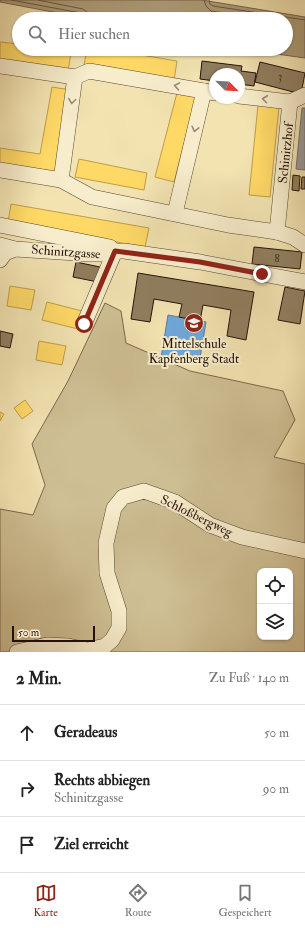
<!DOCTYPE html>
<html lang="de">
<meta charset="utf-8">
<style>
body{margin:0;font-family:"IM FELL Double Pica",serif;background:#f6f6f6;color:#222}
.controls{position:absolute;right:12px;bottom:12px;display:grid;overflow:hidden;border-radius:8px;box-shadow:0 1px 3px #0004}
.controls button{width:36px;height:36px;display:grid;place-items:center;padding:0;border:0;border-bottom:1px solid #e0e0e0;background:#fff;color:#222;font:20px sans-serif}
.compass{position:absolute;left:209px;top:68px;width:36px;height:36px;border-radius:50%;background:#fff;box-shadow:0 1px 3px #0004;rotate:114deg}
.scale{position:absolute;left:12px;bottom:10px;width:83px;box-sizing:border-box;padding-left:4px;border:2px solid #251109;border-top:0;font-size:11px;line-height:14px;white-space:nowrap;color:#251109;-webkit-text-stroke:3px #f7edcc;paint-order:stroke}
.stop{position:absolute;width:12px;height:12px;margin:-9px;border:3px solid #8f2418;border-radius:50%;background:#fff}
.stop.end{background:#8f2418;border-color:#fff;box-shadow:0 1px 4px #0008}
.list{margin:0;padding:0;list-style:none}
h2{display:flex;justify-content:space-between;align-items:center;height:52px;margin:0;padding:0 16px;font-size:17px}
h2 small{font-size:13px;font-weight:400;color:#767676}
.list li{display:grid;grid-template-columns:26px 1fr auto;gap:12px;align-items:center;box-sizing:border-box;height:56px;padding:0 16px;border-top:1px solid #e0e0e0}
.list b{display:block;font-size:15px;white-space:nowrap}
.list p{margin:0;font-size:13px;white-space:nowrap;color:#767676}
.list em{font-size:13px;font-style:normal;color:#767676}
.icon{flex:none;width:22px;height:22px;fill:none;stroke:currentColor;stroke-width:2;stroke-linecap:round;stroke-linejoin:round}
.map{position:relative;flex:none;width:305px;height:652px;overflow:hidden}
.search{position:absolute;background:#fff;box-shadow:0 1px 3px #0004;left:12px;right:12px;top:12px;height:44px;display:flex;align-items:center;gap:10px;box-sizing:border-box;padding:0 14px;border-radius:22px;color:#767676;font-size:15px}
.sheet{height:220px;background:#fff}
nav{display:flex;justify-content:space-around;align-items:center;box-sizing:border-box;height:56px;border-top:1px solid #e0e0e0;background:#fff;font-size:11px;color:#767676}
nav a{display:grid;justify-items:center;gap:2px}
nav .on{color:#8f2418}
.map>svg:first-child{display:block}
</style>
<div class="map">
<svg width="305" height="652" viewBox="0 0 305 652">
<rect width="100%" height="100%" fill="#f2e3b1"/>
<filter id="stains"><feTurbulence type="fractalNoise" baseFrequency=".005" numOctaves="4"/><feColorMatrix values="0 0 0 0 .2 0 0 0 0 .09 0 0 0 0 .02 0 0 0 .5 -.17"/></filter>
<radialGradient id="worn" r=".72"><stop offset=".6" stop-color="#630" stop-opacity="0"/><stop offset="1" stop-color="#630" stop-opacity=".3"/></radialGradient>
<path fill="#cfbf94" stroke="#7a684e" fill-rule="evenodd" d="M 105,303 L 121,311 L 126,343 L 190,371 L 283,391 L 295,420 L 274,457 L 305,464 L 305,652 L 0,652 L 0,509 L 33,515 L 45,485 L 32,444 L 68,381 ZM 260,571 L 290,571 L 290,637 L 260,637 Z"/>
<polygon fill="#ac9c78" stroke="#76644c" points="0,0 202,0 305,17 305,58 241,49 286,49 286,19 90,19 0,2"/>
<g fill="#ffd966" stroke="#be9d4a">
<polygon points="0,42 19,44 19,49 49,49 71,52 68,72 0,61"/>
<polygon points="87,49 106,49 177,61 174,81 84,65"/>
<polygon points="52,87 71,90 56,176 0,167 0,148 40,154"/>
<polygon points="178,89 197,94 174,182 155,177"/>
<polygon points="258,105 279,107 270,197 249,195"/>
<polygon points="79,159 147,173 144,190 75,177"/>
<polygon points="11,204 149,228 145,247 8,223"/>
<polygon points="10,286 35,290 31,310 7,306"/>
<polygon points="47,302 82,311 78,329 42,320"/>
<polygon points="39,341 66,346 62,365 36,360"/>
<polygon points="25,400 33,411 22,419 14,408"/>
<polygon points="0,412 4,414 0,421"/>
</g>
<polygon fill="#6fa8dc" stroke="#597b9d" points="168,315 206,322 199,364 161,358"/>
<polygon fill="#999" stroke="#76706e" points="302,108 305,108 305,170 296,169"/>
<g fill="none" stroke-linecap="round" stroke-linejoin="round">
<g stroke="#685640" stroke-width="1">
<polyline points="11,0 81,13 84,19"/>
<polyline points="38,0 83,9 88,13 90,19"/>
<polyline points="204,0 206,6 211,11 262,19"/>
<polyline points="209,0 210,4 213,6 305,20"/>
</g>
</g>
<g fill="#907e60" stroke="#251109">
<polygon points="202,61 242,66 241,71 256,73 254,86 239,84 239,74 215,74 215,81 200,79"/>
<polygon points="260,62 305,73 301,94 255,82"/>
<polygon points="293,175 300,176 299,191 292,190"/>
<polygon points="302,177 305,177 305,189 301,189"/>
<polygon points="254,247 302,252 300,269 252,264"/>
<polygon points="76,262 100,267 98,282 73,277"/>
<polygon points="138,273 254,292 246,340 227,336 231,310 203,305 200,321 179,317 182,304 154,299 150,322 131,319"/>
<polygon points="285,287 305,291 300,324 278,320"/>
<polygon points="0,331 13,334 10,348 0,346"/>
</g>
<g fill="none" stroke-linecap="round" stroke-linejoin="round">
<g stroke="#584633" stroke-width="16">
<g id="minor">
<polyline points="0,66 75,77"/>
<polyline points="239,96 290,102"/>
<polyline points="290,102 277,232 293,237 305,245"/>
<polyline points="290,102 305,95"/>
<polyline points="0,170 61,180 92,197 228,225 277,232"/>
<polyline points="61,180 75,77 89,71 215,93"/>
<polyline points="175,213 204,91"/>
<polyline points="0,225 110,247"/>
<polyline points="0,245 15,249 91,254 108,254 115,251 124,251 200,262 305,282"/>
<polyline points="0,260 5,253 15,249"/>
<polyline points="84,324 115,251"/>
<polyline points="17,652 47,645 68,646 88,650 105,646 112,640 119,628 119,611 107,573 106,543 114,508 123,497 144,491 175,502 210,525 242,537 305,551"/>
</g>
</g>
<use href="#minor" stroke="#f7edcc" stroke-width="15"/>
</g>
<defs><path id="oneway-chevron" d="M-2-3.5L2.5 0L-2 3.5" fill="none" stroke-width="1.6" stroke-linecap="round" stroke-linejoin="round"/></defs>
<g stroke="#988a74">
<use href="#oneway-chevron" transform="translate(177 86) rotate(-170)"/>
<use href="#oneway-chevron" transform="translate(265 99) rotate(-173)"/>
<use href="#oneway-chevron" transform="translate(72 101) rotate(98)"/>
<use href="#oneway-chevron" transform="translate(195 129) rotate(104)"/>
</g>
<g fill="none" stroke-linecap="round" stroke-linejoin="round">
<polyline stroke="#8f2418" stroke-width="5" points="84,324 115,251 200,262 262,274"/>
</g>
<defs>
<g id="school-disc" transform="scale(1)"><circle r="9.5" fill="#8f2418" stroke="#f7edcc"/><path d="M0-5L7-2L0 1L-7-2ZM-4 1L0 2.5L4 1V4Q0 6-4 4Z" fill="#fff"/></g>
</defs>
<g fill-rule="evenodd">
<use href="#school-disc" x="194" y="323"/>
</g>
<g text-anchor="middle" stroke-width="4" stroke-linejoin="round" paint-order="stroke">
<g font-size="11" fill="#402c1f">
<text x="280" y="80">3</text>
<text x="277" y="262">8</text>
</g>
<g font-size="13" fill="#251109" stroke="#f7edcc">
<text transform="translate(285 153) rotate(-84)" y="5">Schinitzhof</text>
<text transform="translate(66 251) rotate(4)" y="5">Schinitzgasse</text>
<text transform="translate(197 515) rotate(26)" y="5">Schloßbergweg</text>
</g>
<g font-size="13" fill="#251109" stroke="#f7edcc">
<text x="194" y="348">Mittelschule<tspan x="194" dy="15">Kapfenberg Stadt</tspan></text>
</g>
</g>
<rect width="100%" height="100%" filter="url(#stains)"/>
<rect width="100%" height="100%" fill="url(#worn)"/>
</svg>
<div class="controls">
<button><svg class="icon" aria-label="locate" viewBox="0 0 24 24"><circle cx="12" cy="12" r="6"/><path d="M12 2v4M12 18v4M2 12h4M18 12h4"/></svg></button>
<button><svg class="icon" aria-label="layers" viewBox="0 0 24 24"><path d="M12 4l9 5-9 5-9-5zM3 14l9 5 9-5"/></svg></button>
</div>
<svg class="compass" viewBox="-18 -18 36 36"><path d="M0-13l5 13h-10z" fill="#e53935"/><path d="M0 13l5-13h-10z" fill="#767676"/></svg>
<div class="scale">50 m</div>
<div class="stop" style="left:84px;top:324px"></div>
<div class="stop end" style="left:262px;top:274px"></div>
<div class="search"><svg class="icon" aria-label="search" viewBox="0 0 24 24"><circle cx="10" cy="10" r="6"/><path d="M15 15l6 6"/></svg>Hier suchen</div>
</div>
<section class="sheet">
<h2>2 Min.<small>Zu Fuß · 140 m</small></h2>
<ul class="list">
<li><svg class="icon" aria-label="ahead" viewBox="0 0 24 24"><path d="M12 20V5M6 11l6-6 6 6"/></svg><div><b>Geradeaus</b></div><em>50 m</em></li>
<li><svg class="icon" aria-label="right" viewBox="0 0 24 24"><path d="M7 20v-9h11M14 6l5 5-5 5"/></svg><div><b>Rechts abbiegen</b><p>Schinitzgasse</p></div><em>90 m</em></li>
<li><svg class="icon" aria-label="arrive" viewBox="0 0 24 24"><path d="M6 21V4h12l-3 4 3 4H6"/></svg><div><b>Ziel erreicht</b></div></li>
</ul>
</section>
<nav>
<a class="on"><svg class="icon" aria-label="map" viewBox="0 0 24 24"><path d="M3 6l6-2 6 2 6-2v14l-6 2-6-2-6 2zM9 4v14M15 6v14"/></svg>Karte</a>
<a><svg class="icon" aria-label="directions" viewBox="0 0 24 24"><path d="M12 3l9 9-9 9-9-9zM9 14v-3h6M13 9l2 2-2 2"/></svg>Route</a>
<a><svg class="icon" aria-label="saved" viewBox="0 0 24 24"><path d="M7 4h10v16l-5-4-5 4z"/></svg>Gespeichert</a>
</nav>
